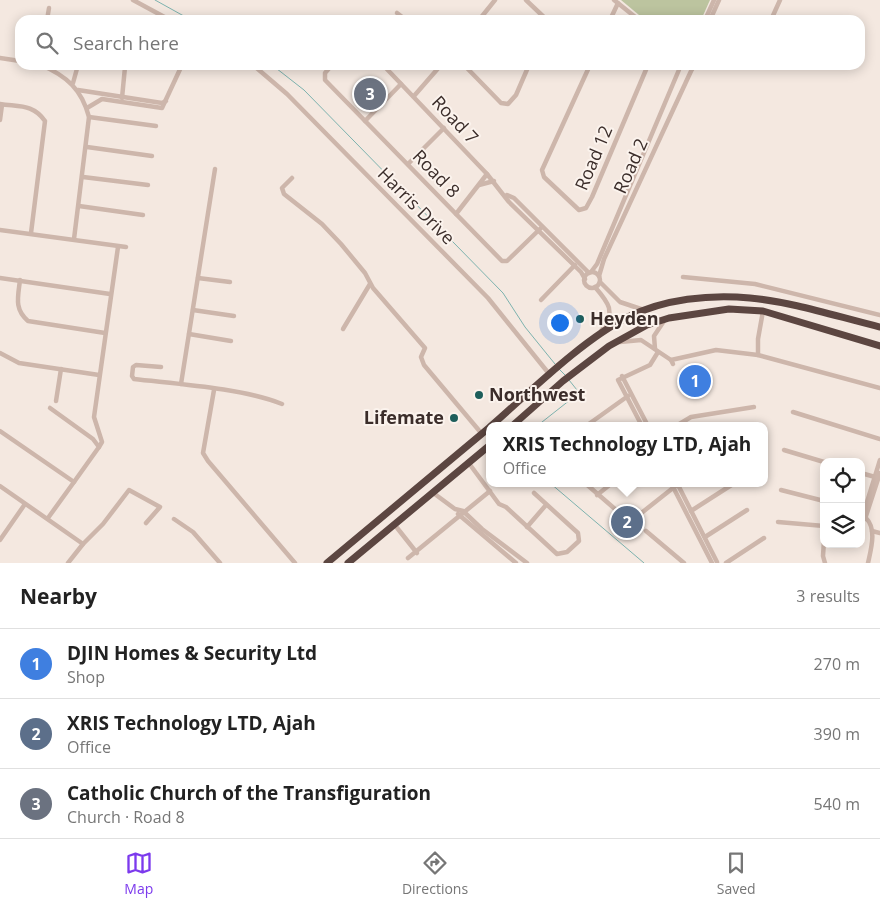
<!DOCTYPE html>
<meta charset="utf-8">
<style>
body{margin:0;font-family:"Open Sans",sans-serif;background:#f6f6f6;color:#222}
.controls{position:absolute;right:15px;bottom:15px;display:grid;overflow:hidden;border-radius:10px;box-shadow:0 2px 12px #0003}
.controls button{width:45px;height:45px;display:grid;place-items:center;padding:0;border:0;border-bottom:1px solid #e0e0e0;background:#fff;color:#222;font:25px sans-serif}
.you{position:absolute;left:559px;top:322px;width:18px;height:18px;margin:-12px;border:4px solid #fff;border-radius:50%;background:#1a73e8;box-shadow:0 0 0 8px #1a73e833}
.badge{display:grid;place-items:center;width:32px;height:32px;border-radius:50%;background:#7c3aed;color:#fff;font-size:16px;font-weight:700}
.pin{position:absolute;translate:-50% -50%;border:2px solid #fff;box-shadow:0 1px 5px #0006}
.popup{position:absolute;left:486px;top:422px;width:282px;height:65px;box-sizing:border-box;display:grid;place-content:center;border-radius:10px;background:#fff;filter:drop-shadow(0 1px 4px #0005);font-size:16px;white-space:nowrap;color:#767676}
.popup b{font-size:19px;color:#222}
.popup::after{content:'';position:absolute;left:50%;top:100%;margin-left:-10px;border:10px solid transparent;border-top-color:#fff}
.list{margin:0;padding:0;list-style:none}
h2{display:flex;justify-content:space-between;align-items:center;height:65px;margin:0;padding:0 20px;font-size:21px}
h2 small{font-size:16px;font-weight:400;color:#767676}
.list li{display:grid;grid-template-columns:32px 1fr auto;gap:15px;align-items:center;box-sizing:border-box;height:70px;padding:0 20px;border-top:1px solid #e0e0e0}
.list b{display:block;font-size:19px;white-space:nowrap}
.list p{margin:0;font-size:16px;white-space:nowrap;color:#767676}
.list em{font-size:16px;font-style:normal;color:#767676}
.icon{flex:none;width:28px;height:28px;fill:none;stroke:currentColor;stroke-width:2;stroke-linecap:round;stroke-linejoin:round}
.map{position:relative;flex:none;width:880px;height:563px;overflow:hidden}
.search{position:absolute;background:#fff;box-shadow:0 2px 12px #0003;left:15px;right:15px;top:15px;height:55px;display:flex;align-items:center;gap:12px;box-sizing:border-box;padding:0 18px;border-radius:15px;color:#767676;font-size:19px}
.sheet{height:275px;background:#fff}
nav{display:flex;justify-content:space-around;align-items:center;box-sizing:border-box;height:70px;border-top:1px solid #e0e0e0;background:#fff;font-size:14px;color:#767676}
nav a{display:grid;justify-items:center;gap:2px}
nav .on{color:#7c3aed}
.map>svg:first-child{display:block}
</style>
<div class="map">
<svg width="880" height="563" viewBox="0 0 880 563">
<rect width="100%" height="100%" fill="#f4e8e0"/>
<polygon fill="#bcc49f" points="621,0 710,0 701,20 645,20"/>
<g fill="none" stroke-linecap="round" stroke-linejoin="round">
<g stroke="#7db2ae" stroke-width="1">
<polyline points="155,0 191,20"/>
<polyline points="272,65 304,90 503,293 525,327 555,364"/>
<polyline points="559,369 565,375"/>
<polyline points="537,426 575,396 577,390 569,380"/>
<polyline points="550,483 644,563"/>
</g>
<g stroke="#cdb6ab" stroke-width="4.5">
<polyline points="133,0 170,20"/>
<polyline points="526,0 547,20"/>
<polyline points="614,0 639,20"/>
<polyline points="397,13 406,20"/>
<polyline points="47,20 49,8"/>
<polyline points="479,20 495,0"/>
<polyline points="610,20 618,3"/>
<polyline points="705,20 714,0"/>
<polyline points="710,20 719,0"/>
<polyline points="771,20 780,0"/>
<polyline points="0,58 20,61"/>
<path d="M 41,65 C 67,76 82,90 89,117 L 74,239"/>
<polyline points="253,65 287,94 488,298 550,375"/>
<polyline points="332,65 325,73 325,80 502,261 507,261 542,227"/>
<polyline points="383,65 487,174 509,202 581,272 585,279"/>
<polyline points="464,65 501,103 508,104 516,95 529,65"/>
<polyline points="590,65 542,170 544,177 579,210 586,208 592,197 648,65"/>
<polyline points="683,65 692,69 697,65"/>
<polyline points="73,83 78,65"/>
<polyline points="78,90 162,103 166,101"/>
<polyline points="414,96 441,65"/>
<polyline points="122,98 125,67"/>
<path d="M 0,104 C 20,107 33,104 45,121 L 31,233"/>
<polyline points="87,108 102,99 162,108 182,65"/>
<polyline points="89,117 156,126"/>
<polyline points="0,120 2,105"/>
<polyline points="365,121 401,84"/>
<polyline points="87,147 152,156"/>
<polyline points="408,164 444,128"/>
<polyline points="83,177 148,185"/>
<polyline points="292,178 282,188 284,194 322,224 341,244 365,273 373,288 425,348 421,357 424,365 482,434"/>
<polyline points="479,185 494,181"/>
<polyline points="507,195 514,198 589,273"/>
<polyline points="79,206 143,215"/>
<polyline points="456,214 487,174"/>
<polyline points="0,230 126,247"/>
<polyline points="591,272 597,264 681,65"/>
<circle cx="592" cy="280" r="8"/>
<polyline points="599,276 604,259 692,69"/>
<polyline points="683,277 755,284 880,315"/>
<polyline points="0,278 110,294"/>
<polyline points="198,278 230,282"/>
<path d="M 20,280 C 18,297 14,309 28,321 L 105,333"/>
<polyline points="600,282 620,302 644,310"/>
<path d="M 595,287 C 608,302 617,312 601,331"/>
<polyline points="541,300 575,265"/>
<polyline points="193,310 234,316"/>
<polyline points="763,311 758,339 758,355 880,388"/>
<polyline points="343,329 370,284"/>
<polyline points="189,334 231,341"/>
<polyline points="620,342 641,340 671,360 673,364"/>
<polyline points="655,349 654,336 664,321"/>
<polyline points="0,353 19,363 99,375"/>
<polyline points="671,360 716,350 758,355"/>
<path d="M 161,367 L 136,365 L 133,367 L 132,376 L 134,379 C 177,384 242,388 282,404"/>
<polyline points="622,376 648,426"/>
<polyline points="181,384 215,169"/>
<polyline points="214,390 203,453 208,461 295,563"/>
<polyline points="56,401 61,369"/>
<polyline points="50,408 93,439 99,447 74,482"/>
<polyline points="793,412 880,439"/>
<polyline points="586,426 628,396"/>
<polyline points="642,426 618,380 650,365 658,352"/>
<polyline points="676,426 691,417 754,407"/>
<polyline points="0,431 74,482 48,518"/>
<polyline points="99,447 102,442 94,417 118,247"/>
<polyline points="784,450 824,462"/>
<polyline points="880,460 863,515 865,519 880,473"/>
<polyline points="468,462 499,504 506,507 557,554 567,552 579,541 578,533 534,493"/>
<polyline points="861,473 875,477"/>
<polyline points="585,483 630,522 678,484"/>
<polyline points="671,483 712,563"/>
<polyline points="677,483 717,562"/>
<polyline points="0,486 83,544 68,563"/>
<polyline points="781,490 824,501"/>
<polyline points="432,492 455,509 463,511 482,529 527,563"/>
<polyline points="597,495 612,483"/>
<polyline points="691,511 733,484"/>
<polyline points="458,514 516,563"/>
<path d="M 866,518 C 877,529 871,549 868,563"/>
<polyline points="174,519 193,532 220,563"/>
<polyline points="778,522 824,526"/>
<polyline points="394,524 417,553"/>
<polyline points="527,527 546,505"/>
<polyline points="646,531 684,563"/>
<polyline points="872,531 880,533"/>
<polyline points="705,537 747,510"/>
<polyline points="0,540 25,504"/>
<polyline points="824,540 823,556 825,563"/>
<polyline points="83,544 103,524 129,490 160,507 146,523"/>
<polyline points="408,558 490,491"/>
<polyline points="726,563 764,538"/>
</g>
<g stroke="#5c4641" stroke-width="7">
<path d="M 491,426 C 530,392 582,340 628,317 C 664,299 710,294 750,298 C 794,302 838,317 880,327"/>
<polyline points="512,426 563,381 609,346 647,325 669,318 729,309 763,311 880,346"/>
<polyline points="327,563 490,427"/>
<polyline points="348,563 490,445"/>
</g>
</g>
<g fill="#1e5e5b" stroke="#fbf3ed" stroke-width="2">
<circle cx="580" cy="319" r="5"/>
<circle cx="479" cy="395" r="5"/>
<circle cx="454" cy="418" r="5"/>
</g>
<g text-anchor="middle" stroke-width="4" stroke-linejoin="round" paint-order="stroke">
<g font-size="18" fill="#3b2d2a" stroke="#fbf3ed">
<text transform="translate(455 120) rotate(47)" y="6">Road 7</text>
<text transform="translate(594 158) rotate(-67)" y="6">Road 12</text>
<text transform="translate(631 166) rotate(-66)" y="6">Road 2</text>
<text transform="translate(436 174) rotate(46)" y="6">Road 8</text>
<text transform="translate(416 206) rotate(45)" y="6">Harris Drive</text>
</g>
<g font-size="18" font-weight="bold" fill="#3b2d2a" stroke="#fbf3ed" text-anchor="start">
<text x="590" y="325">Heyden</text>
<text x="489" y="401">Northwest</text>
<text x="444" y="424" text-anchor="end">Lifemate</text>
</g>
</g>
</svg>
<div class="controls">
<button><svg class="icon" aria-label="locate" viewBox="0 0 24 24"><circle cx="12" cy="12" r="6"/><path d="M12 2v4M12 18v4M2 12h4M18 12h4"/></svg></button>
<button><svg class="icon" aria-label="layers" viewBox="0 0 24 24"><path d="M12 4l9 5-9 5-9-5zM3 14l9 5 9-5"/></svg></button>
</div>
<div class="you"></div>
<div class="pin badge" style="left:695px;top:381px;background:#3f7fe0">1</div>
<div class="pin badge" style="left:627px;top:522px;background:#5c6f8a">2</div>
<div class="popup"><b>XRIS Technology LTD, Ajah</b>Office</div>
<div class="pin badge" style="left:370px;top:94px;background:#6b7280">3</div>
<div class="search"><svg class="icon" aria-label="search" viewBox="0 0 24 24"><circle cx="10" cy="10" r="6"/><path d="M15 15l6 6"/></svg>Search here</div>
</div>
<section class="sheet">
<h2>Nearby<small>3 results</small></h2>
<ul class="list">
<li><span class="badge" style="background:#3f7fe0">1</span><div><b>DJIN Homes &amp; Security Ltd</b><p>Shop</p></div><em>270 m</em></li>
<li><span class="badge" style="background:#5c6f8a">2</span><div><b>XRIS Technology LTD, Ajah</b><p>Office</p></div><em>390 m</em></li>
<li><span class="badge" style="background:#6b7280">3</span><div><b>Catholic Church of the Transfiguration</b><p>Church · Road 8</p></div><em>540 m</em></li>
</ul>
</section>
<nav>
<a class="on"><svg class="icon" aria-label="map" viewBox="0 0 24 24"><path d="M3 6l6-2 6 2 6-2v14l-6 2-6-2-6 2zM9 4v14M15 6v14"/></svg>Map</a>
<a><svg class="icon" aria-label="directions" viewBox="0 0 24 24"><path d="M12 3l9 9-9 9-9-9zM9 14v-3h6M13 9l2 2-2 2"/></svg>Directions</a>
<a><svg class="icon" aria-label="saved" viewBox="0 0 24 24"><path d="M7 4h10v16l-5-4-5 4z"/></svg>Saved</a>
</nav>
